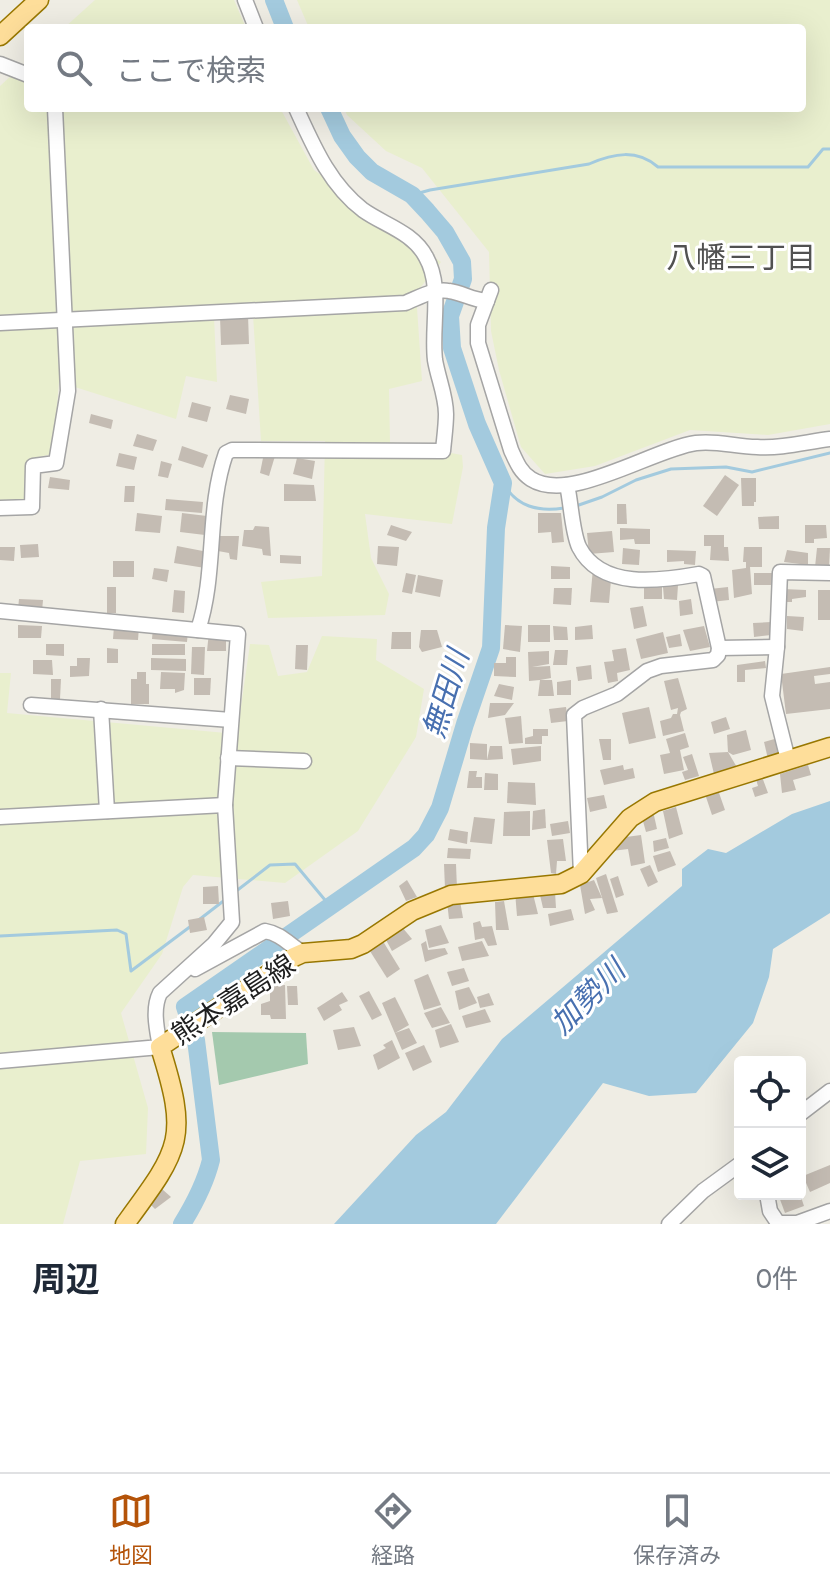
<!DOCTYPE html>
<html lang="ja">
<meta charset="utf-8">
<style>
body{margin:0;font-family:"Varela Round","Noto Sans JP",sans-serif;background:#f6f6f7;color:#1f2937}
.controls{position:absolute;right:24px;bottom:24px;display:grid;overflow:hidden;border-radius:8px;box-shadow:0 8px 32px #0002}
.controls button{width:72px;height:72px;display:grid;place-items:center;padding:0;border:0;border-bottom:2px solid #e0e1e3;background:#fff;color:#1f2937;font:40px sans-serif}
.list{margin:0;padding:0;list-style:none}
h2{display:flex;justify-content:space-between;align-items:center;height:104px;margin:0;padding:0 32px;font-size:34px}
h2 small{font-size:26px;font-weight:400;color:#747a83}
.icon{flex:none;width:44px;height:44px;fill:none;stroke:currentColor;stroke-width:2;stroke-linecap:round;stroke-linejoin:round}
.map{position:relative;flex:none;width:830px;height:1224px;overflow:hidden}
.search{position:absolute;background:#fff;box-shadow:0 8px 32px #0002;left:24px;right:24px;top:24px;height:88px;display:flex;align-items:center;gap:20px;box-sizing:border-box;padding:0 28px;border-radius:8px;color:#747a83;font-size:30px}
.sheet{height:248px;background:#fff}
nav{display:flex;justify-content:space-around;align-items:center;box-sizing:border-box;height:112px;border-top:2px solid #e0e1e3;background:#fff;font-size:22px;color:#747a83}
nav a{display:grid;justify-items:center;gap:4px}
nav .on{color:#b45309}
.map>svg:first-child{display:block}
</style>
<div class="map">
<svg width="830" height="1224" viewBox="0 0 830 1224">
<rect width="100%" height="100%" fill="#efede4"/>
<g fill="#e9efce">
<polygon points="95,0 234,0 246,28 64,28"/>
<polygon points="297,0 830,0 830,424 768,435 690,430 595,466 545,474 521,447 499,370 491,331 489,252 422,168 386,151 347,115 344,108 802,108 802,28 309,28"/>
<polygon points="28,60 28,108 280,108 314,170 441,262 416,293 422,381 389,389 390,442 462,455 463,467 452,524 365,514 371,558 389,594 385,615 268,618 261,582 322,576 325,441 261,441 253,315 214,317 217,382 186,376 176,419 59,382 53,454 28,459 25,503 0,505 0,86"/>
<polygon points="322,636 377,639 376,660 424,689 416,737 358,831 285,883 193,875 183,887 162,954 121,1013 148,1108 146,1154 80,1161 63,1224 0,1224 0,673 11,673 7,713 237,734 250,644 269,645 278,676 307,672"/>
</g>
<polygon fill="#a4c9ae" points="212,1032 306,1033 308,1064 219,1085"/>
<polygon fill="#a3cade" points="830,801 830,913 773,949 769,977 753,1023 696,1093 649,1096 603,1083 496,1224 334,1224 416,1135 446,1112 502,1039 682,886 682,869 708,849 726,853 792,814"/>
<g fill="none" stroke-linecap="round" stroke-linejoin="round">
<g stroke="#a3cade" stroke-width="3">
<path d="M 412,195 L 430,190 L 589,164 C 614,153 637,149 658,167 L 808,167 L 823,149 L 830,149"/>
<path d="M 503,483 C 517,507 538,512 564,508"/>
<polyline points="576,506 602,497 636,480 671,469 726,467 752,472 830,453"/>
<polyline points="235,892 270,865 295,864 330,906"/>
<polyline points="200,919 226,899"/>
<polyline points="0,936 117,930 126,934 131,971 191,926"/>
</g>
<g stroke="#a3cade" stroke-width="18">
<polyline points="274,0 285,28"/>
<path d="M 182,1224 C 195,1203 205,1184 211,1160 L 196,1040 L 185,1007 L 414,848 L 426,835 L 440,808 L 465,724 L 491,648 L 496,528 L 503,483 L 477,424 L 452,348 L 450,316 L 463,279 L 462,262 L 445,232 L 427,211 L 412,195 L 372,172 L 357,157 L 342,136 L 329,108"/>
</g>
</g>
<g fill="#c4bcb3">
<polygon points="248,315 249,344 221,345 220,316"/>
<polygon points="230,395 249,399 246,414 226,409"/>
<polygon points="192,402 211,407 207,422 188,417"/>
<polygon points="91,414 113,420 111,429 89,423"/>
<polygon points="137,434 157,440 153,451 133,446"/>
<polygon points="182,446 208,455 203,468 178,460"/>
<polygon points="119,453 137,457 134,470 116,466"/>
<polygon points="264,453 275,456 269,476 260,473"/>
<polygon points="297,458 315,461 312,479 293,474"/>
<polygon points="161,461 172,464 168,478 158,476"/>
<polygon points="725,475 739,485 717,516 703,506"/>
<polygon points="50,477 70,480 69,490 48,488"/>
<polygon points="741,478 756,478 756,502 754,502 754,506 742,506"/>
<polygon points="284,484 314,485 316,501 284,501"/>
<polygon points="125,486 135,486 134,502 124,502"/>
<polygon points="166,499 203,502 202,513 165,510"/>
<polygon points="617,504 626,504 627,524 617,524"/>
<polygon points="137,513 162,516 160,533 135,531"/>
<polygon points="182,513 207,516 205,535 180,532"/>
<polygon points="538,513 561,513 564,542 552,543 551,532 538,533"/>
<polygon points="779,516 779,529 759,529 758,517"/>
<polygon points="391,525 412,532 406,541 387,535"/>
<polygon points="805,525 826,525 827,538 814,539 814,543 805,543"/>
<polygon points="255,526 269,527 271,556 263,555 262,549 242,546 244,530 253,530"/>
<polygon points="620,528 650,529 650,544 635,544 634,539 620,540"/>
<polygon points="612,531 614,552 589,554 587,533"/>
<polygon points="704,535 724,535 724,547 728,547 729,561 710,560 711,546 704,546"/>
<polygon points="218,536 239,536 237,560 230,559 229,553 218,551"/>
<polygon points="38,544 39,557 21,558 20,545"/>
<polygon points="177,546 208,552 205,568 174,563"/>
<polygon points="378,546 399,547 397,566 377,564"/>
<polygon points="0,547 15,547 14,561 0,560"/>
<polygon points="744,547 762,547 762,567 750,567 752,594 734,598 732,570 746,568 746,562 743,562"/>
<polygon points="623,548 640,550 639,565 622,564"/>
<polygon points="817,548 830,548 829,568 815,567"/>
<polygon points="667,550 696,551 695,565 684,564 684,561 667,562"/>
<polygon points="787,550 808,553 808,565 784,562"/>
<polygon points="280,555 301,556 301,564 280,563"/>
<rect x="113" y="561" width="21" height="16"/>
<polygon points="551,566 570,567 570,579 551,579"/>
<polygon points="154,568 169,570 167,582 152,579"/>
<polygon points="593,568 611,580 609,603 590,602"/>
<polygon points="406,573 416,575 412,594 402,592"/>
<rect x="754" y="573" width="20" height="12"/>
<polygon points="672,574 673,585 678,585 677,600 664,599 662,575"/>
<polygon points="418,575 443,580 440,597 415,592"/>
<rect x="644" y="585" width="18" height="14"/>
<rect x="107" y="587" width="9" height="26"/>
<polygon points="728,587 729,600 711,602 710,589"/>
<polygon points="554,588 572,588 571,605 553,604"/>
<polygon points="783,589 806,590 806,597 792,599 792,602 783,602"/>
<polygon points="174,590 185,591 184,613 172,612"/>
<rect x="818" y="590" width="12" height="30"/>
<polygon points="19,599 43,600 42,611 18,609"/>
<polygon points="691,599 693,614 680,616 679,601"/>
<polygon points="643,606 647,626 634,629 630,608"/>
<polygon points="787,616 804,617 803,631 787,629"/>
<polygon points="771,622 771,635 754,637 753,623"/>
<polygon points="18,625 42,626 41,638 18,638"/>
<polygon points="505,625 522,626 520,652 503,649"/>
<rect x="528" y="625" width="22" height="17"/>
<polygon points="592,625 593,639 575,640 575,627"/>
<polygon points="114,626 139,627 138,640 113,639"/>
<polygon points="553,626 567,627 568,640 554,640"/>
<polygon points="704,626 710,647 690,651 683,630"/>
<polygon points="153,628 188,631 187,642 152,639"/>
<polygon points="421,630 437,630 442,647 422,652 419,647"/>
<polygon points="209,632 226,634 226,651 207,651"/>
<polygon points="392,632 411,632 411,649 391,649"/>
<polygon points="663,632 668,653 641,659 636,639"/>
<polygon points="680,634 682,646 669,648 666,637"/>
<polygon points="46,644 64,644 64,656 46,655"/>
<rect x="152" y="644" width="33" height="11"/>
<polygon points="296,645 308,645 307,670 295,669"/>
<polygon points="192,647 205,647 204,675 191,674"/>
<polygon points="107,648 118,649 118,663 107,663"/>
<polygon points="626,648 630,670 617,673 618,681 608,683 604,662 614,661 612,650"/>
<polygon points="555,650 568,650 567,665 553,665"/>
<polygon points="549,651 549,664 532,667 550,666 551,678 540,680 552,680 554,696 538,696 540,680 529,681 528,652"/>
<polygon points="506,657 516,657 516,677 494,676 494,663 506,663"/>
<polygon points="77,658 90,658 89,676 70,677 70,666 77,666"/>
<polygon points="151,658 186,659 186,671 151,670"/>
<polygon points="33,660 52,660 53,675 33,674"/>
<polygon points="765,661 766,668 745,670 745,682 737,682 737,665"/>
<polygon points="591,665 592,679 578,681 576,667"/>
<polygon points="830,667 830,674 814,676 815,684 830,682 830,709 786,714 781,674"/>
<polygon points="137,672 146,672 146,684 149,684 149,704 131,704 131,679 137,679"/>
<polygon points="161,672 185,673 184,690 175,693 175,689 160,689"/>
<polygon points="194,678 211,678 210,695 194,695"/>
<polygon points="678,678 687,709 681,712 680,715 684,731 663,736 660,721 671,718 673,714 677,714 678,708 671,710 664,681"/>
<polygon points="51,679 61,679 60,699 51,699"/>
<polygon points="571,680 571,695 557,695 557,682"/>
<polygon points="499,684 514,687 512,700 494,696"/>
<polygon points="490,703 514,703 505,715 488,718"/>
<polygon points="566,707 568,721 551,723 549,709"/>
<polygon points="649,707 656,738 629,744 622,713"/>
<polygon points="521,716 523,743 509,744 505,718"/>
<polygon points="726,717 730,729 714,734 711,722"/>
<polygon points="533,729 548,729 548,736 542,736 542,744 525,744 525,738 533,736"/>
<polygon points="746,730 751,750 733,755 728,752 727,735"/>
<polygon points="685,733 689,747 680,750 684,770 664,774 660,755 670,753 666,739"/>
<polygon points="778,738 784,755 768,759 764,742"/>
<polygon points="599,739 611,739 611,760 603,760"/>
<polygon points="470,743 487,744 487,760 470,759"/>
<polygon points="490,746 502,746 503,759 487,760"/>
<polygon points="541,746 541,761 513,765 511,749"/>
<polygon points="728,752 738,769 714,774 709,753"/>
<polygon points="692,754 699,776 685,780 682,772 688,770 683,757"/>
<polygon points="623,765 624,770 633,768 635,778 604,785 600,770"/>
<polygon points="808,765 811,775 793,780 796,790 782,793 780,774"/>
<polygon points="469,771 477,771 476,777 482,777 482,788 467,788"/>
<polygon points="485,773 498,774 498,790 484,790"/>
<polygon points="761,774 768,793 755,797 752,788 758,786 755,776"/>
<polygon points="508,782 535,783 536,805 507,803"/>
<polygon points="718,790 725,810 712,815 705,794"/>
<polygon points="604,795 607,808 590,812 587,798"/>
<polygon points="676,807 683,834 669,839 663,811"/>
<polygon points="545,809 546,828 532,830 533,811"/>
<polygon points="530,811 530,836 503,836 504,812"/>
<polygon points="653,811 657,829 646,832 641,814"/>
<polygon points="474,817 495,819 492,844 470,842"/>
<polygon points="568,821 570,833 552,836 550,824"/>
<polygon points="450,829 468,832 467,844 448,840"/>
<polygon points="641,835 645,863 631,866 628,849 612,851 611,839"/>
<polygon points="666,838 669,848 654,852 653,841"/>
<polygon points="563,839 566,861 557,861 556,874 551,873 547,840"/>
<polygon points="448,848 471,849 470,859 447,858"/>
<polygon points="670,851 676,865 658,872 653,856"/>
<polygon points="444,864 456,864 457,889 445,889"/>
<polygon points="650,865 658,882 648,887 640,869"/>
<polygon points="606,874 618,912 607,914 596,878"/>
<polygon points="618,876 624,895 616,898 610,879"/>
<polygon points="407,880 417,897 406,901 399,886"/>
<polygon points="594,880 602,898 590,899 595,910 585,914 580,885"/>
<polygon points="218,886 219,904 203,904 203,887"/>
<polygon points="532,890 538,914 517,916 515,892"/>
<polygon points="555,892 556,908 543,908 540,895"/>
<polygon points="288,901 290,916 273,919 271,903"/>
<polygon points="460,901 463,918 449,919 447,902"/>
<polygon points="504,901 509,930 496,930 495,902"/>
<polygon points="571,909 574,920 550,926 548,914"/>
<polygon points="204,917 207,930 190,933 188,920"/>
<polygon points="480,921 482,927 492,926 497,945 488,946 484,938 475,940 473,923"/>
<polygon points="441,925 449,943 429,948 425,930"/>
<polygon points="402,927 412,939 392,951 385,938"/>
<polygon points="381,938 400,969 387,978 368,948"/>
<polygon points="426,941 428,950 445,948 448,954 425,962 421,944"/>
<polygon points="482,941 489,956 462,961 458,947"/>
<polygon points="464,968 469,981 452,986 447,972"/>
<polygon points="428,974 441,1005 424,1010 414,980"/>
<polygon points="285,985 286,1019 271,1019 270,1015 261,1015 261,1004 270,1001 270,986"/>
<polygon points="287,986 297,986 298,1005 288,1005"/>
<polygon points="469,987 477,1003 459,1010 455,991"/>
<polygon points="369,991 382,1015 372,1020 359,996"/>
<polygon points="342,992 348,1001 339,1005 342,1010 324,1021 317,1008"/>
<polygon points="489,993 494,1005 480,1008 477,997"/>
<polygon points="395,997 409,1025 395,1033 409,1028 417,1043 402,1050 382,1003"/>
<polygon points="441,1007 450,1023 432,1028 424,1013"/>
<polygon points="485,1009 491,1022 466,1028 462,1016"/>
<polygon points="451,1024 459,1042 440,1048 435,1030"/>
<polygon points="354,1027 361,1046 338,1050 333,1030"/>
<polygon points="392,1040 400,1058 378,1070 373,1055 386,1048 383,1045"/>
<polygon points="424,1045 432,1062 413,1071 405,1053"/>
<polygon points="830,1165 830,1183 810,1192 803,1176"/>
<polygon points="162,1189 171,1197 155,1209 147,1201"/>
<polygon points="778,1194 800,1194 804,1206 785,1213"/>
</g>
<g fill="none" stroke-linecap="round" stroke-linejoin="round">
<g stroke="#a5a5a5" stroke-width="17">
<g id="minor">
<polyline points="245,0 256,28"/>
<polyline points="0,64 28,75"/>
<path d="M 491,290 L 478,325 L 478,343 L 511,450 C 516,461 520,472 531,479 C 570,504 653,449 696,443 C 717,440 736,447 757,447 C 781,449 806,442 830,439"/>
<path d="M 0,323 L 405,303 C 418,298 434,288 449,291 C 463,293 472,300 487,301"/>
<path d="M 567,485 C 571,502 572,532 579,547 C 601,590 660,581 699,574 L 703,576 L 719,648 L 718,655 L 713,660 L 661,666 L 647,671 L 617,694 L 583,708 L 574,715 L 581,874"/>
<polyline points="0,508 32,507 33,466 56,463 68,391 55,108"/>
<path d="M 0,611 L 238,634 L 225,805 L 232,922 L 214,944 L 160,993 C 152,1009 157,1030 160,1047 L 0,1061"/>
<path d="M 198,630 C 217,573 206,510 226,453 L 232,450 L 443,451 C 444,439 446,426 446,414 C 446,396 438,378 435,360 C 431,326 443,287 426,257 C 413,232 384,225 363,210 C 329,184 313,145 296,108"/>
<polyline points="719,648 777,647"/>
<polyline points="31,705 231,720"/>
<polyline points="101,709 107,811"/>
<polyline points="228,758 304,761"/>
<polyline points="788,760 772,696 777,647 780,572 830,573"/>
<polyline points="0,817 225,805"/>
<path d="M 195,969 L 265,931 C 282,934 289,945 303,953"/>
<polyline points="800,1114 830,1091"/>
<polyline points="767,1194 770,1211 778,1223 797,1223 830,1211"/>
<polyline points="669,1224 703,1191 740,1164"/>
</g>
</g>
<g stroke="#987700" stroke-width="21">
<g id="major">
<polyline points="0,36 39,0"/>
<path d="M 125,1224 C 181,1148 189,1139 160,1047 L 294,957 L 303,953 L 351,949 L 363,944 L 412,911 L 451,895 L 561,884 L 581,874 L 630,818 L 655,802 L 830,747"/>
</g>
</g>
<use href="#minor" stroke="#fff" stroke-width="14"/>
<use href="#major" stroke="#fede9a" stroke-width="18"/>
</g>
<g text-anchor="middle" stroke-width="6" stroke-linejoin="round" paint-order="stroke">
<g font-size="28" fill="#1e1e1e" stroke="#fff">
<text transform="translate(233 999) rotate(-33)" y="10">熊本嘉島線</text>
</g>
<g font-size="30" fill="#515151" stroke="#fff">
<text x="741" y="268">八幡三丁目</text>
</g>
<g font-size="30" font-style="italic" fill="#4870b0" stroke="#fff">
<text transform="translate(446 694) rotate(-73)" y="10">無田川</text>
<text transform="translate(588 997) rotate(-45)" y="10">加勢川</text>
</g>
</g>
</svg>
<div class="controls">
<button><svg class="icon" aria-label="locate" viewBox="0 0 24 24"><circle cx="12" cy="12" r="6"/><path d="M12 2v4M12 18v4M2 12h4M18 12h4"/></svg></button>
<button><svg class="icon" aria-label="layers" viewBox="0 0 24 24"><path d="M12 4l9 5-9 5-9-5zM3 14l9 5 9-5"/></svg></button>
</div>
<div class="search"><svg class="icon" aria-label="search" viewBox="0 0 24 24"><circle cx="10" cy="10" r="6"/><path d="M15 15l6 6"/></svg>ここで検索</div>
</div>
<section class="sheet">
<h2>周辺<small>0件</small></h2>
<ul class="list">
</ul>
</section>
<nav>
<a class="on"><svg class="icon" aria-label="map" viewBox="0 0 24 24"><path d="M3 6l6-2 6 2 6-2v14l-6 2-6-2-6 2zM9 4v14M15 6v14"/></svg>地図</a>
<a><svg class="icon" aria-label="directions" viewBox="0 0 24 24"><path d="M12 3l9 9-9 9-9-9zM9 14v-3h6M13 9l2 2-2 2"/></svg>経路</a>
<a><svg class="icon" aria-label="saved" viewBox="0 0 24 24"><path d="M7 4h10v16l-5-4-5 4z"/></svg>保存済み</a>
</nav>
